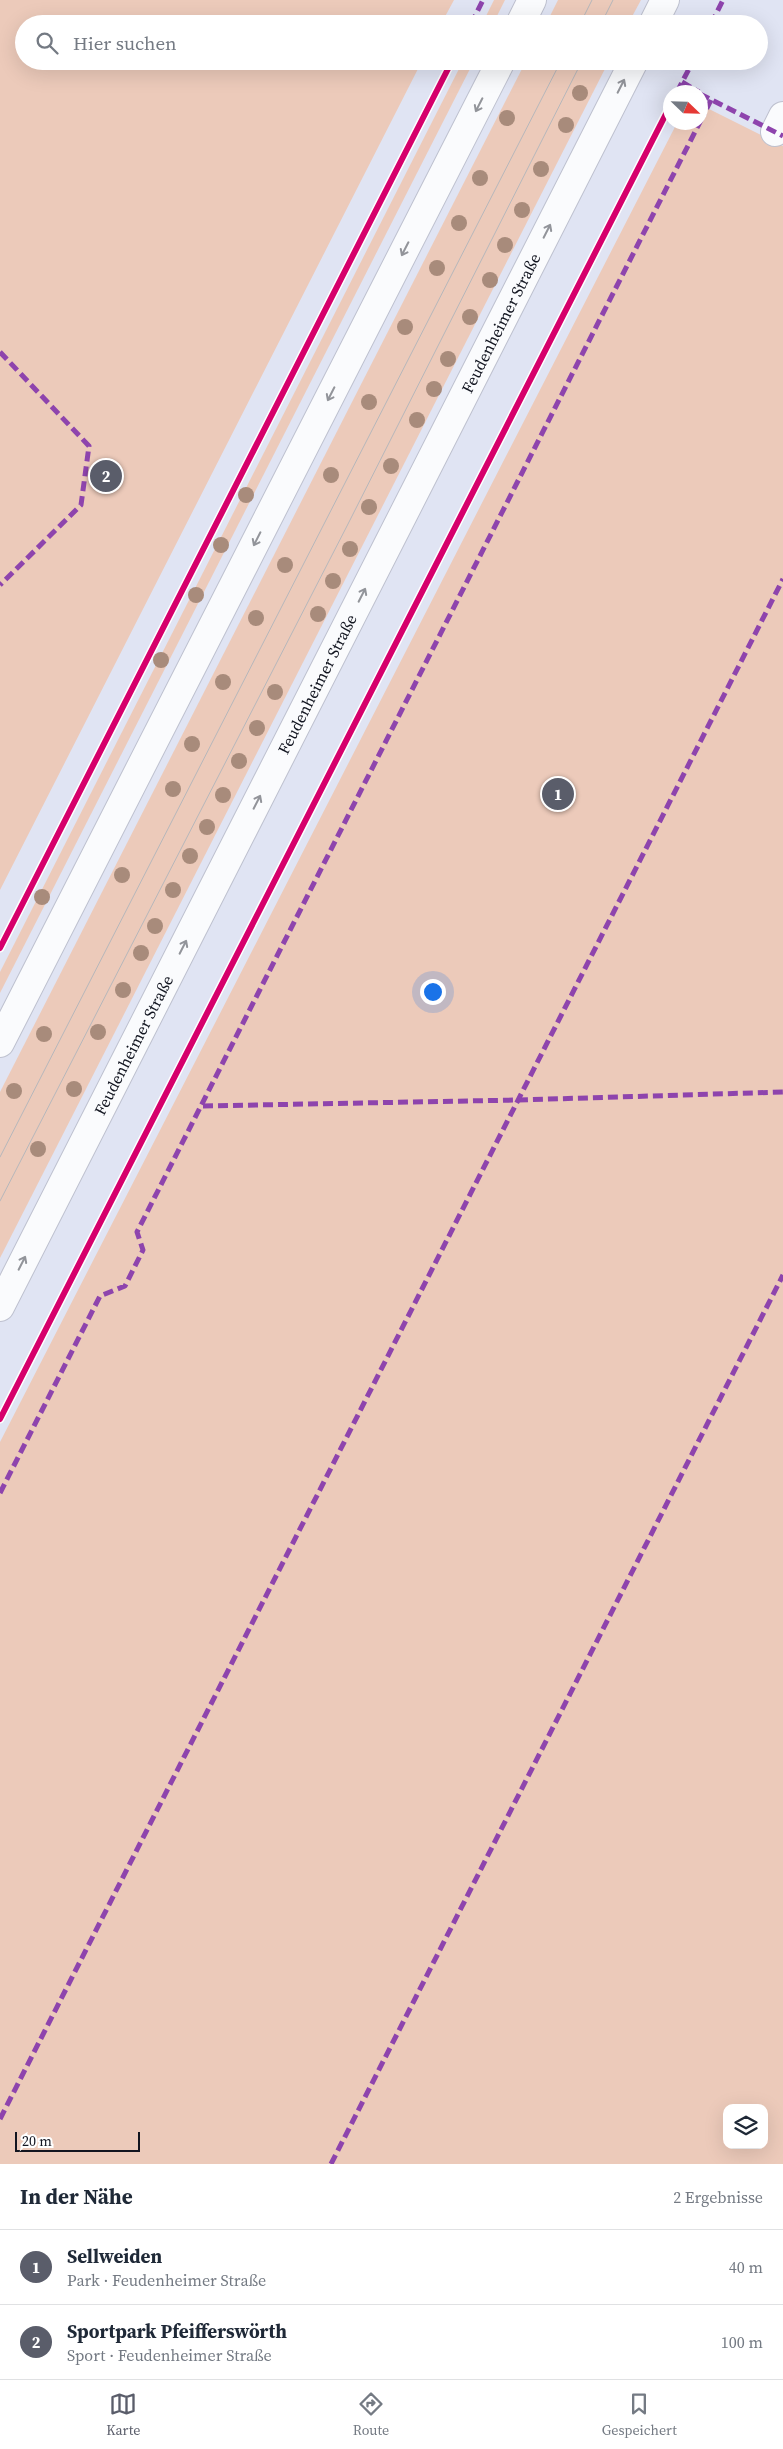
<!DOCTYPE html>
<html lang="de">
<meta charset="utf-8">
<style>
body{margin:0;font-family:"Source Serif 4",serif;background:#f2f2f3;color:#1f2937}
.controls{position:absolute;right:15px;bottom:15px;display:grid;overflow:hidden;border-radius:10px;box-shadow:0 5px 20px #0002}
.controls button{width:45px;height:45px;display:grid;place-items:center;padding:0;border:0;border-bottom:1px solid #e0e1e3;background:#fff;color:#1f2937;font:25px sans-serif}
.compass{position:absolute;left:663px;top:85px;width:45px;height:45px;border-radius:50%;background:#fff;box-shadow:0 5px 20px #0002;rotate:113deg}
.scale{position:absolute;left:15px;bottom:12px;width:125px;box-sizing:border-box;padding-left:5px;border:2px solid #121520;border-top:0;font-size:14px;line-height:18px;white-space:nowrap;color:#121520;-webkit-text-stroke:4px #fff;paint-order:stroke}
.you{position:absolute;left:432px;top:991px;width:18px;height:18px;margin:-12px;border:4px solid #fff;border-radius:50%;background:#1a73e8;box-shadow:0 0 0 8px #1a73e833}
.badge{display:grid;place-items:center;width:32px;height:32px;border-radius:50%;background:#5a5d6a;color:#fff;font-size:16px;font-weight:700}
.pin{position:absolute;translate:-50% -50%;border:2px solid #fff;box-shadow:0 1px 5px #0006}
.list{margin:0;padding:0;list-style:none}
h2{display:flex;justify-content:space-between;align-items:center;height:65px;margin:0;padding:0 20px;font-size:21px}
h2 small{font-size:16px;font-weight:400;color:#747a83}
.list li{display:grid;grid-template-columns:32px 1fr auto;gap:15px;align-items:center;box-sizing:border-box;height:75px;padding:0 20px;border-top:1px solid #e0e1e3}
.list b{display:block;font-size:19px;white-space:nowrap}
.list p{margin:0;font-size:16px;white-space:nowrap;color:#747a83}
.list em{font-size:16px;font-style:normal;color:#747a83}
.icon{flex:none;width:28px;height:28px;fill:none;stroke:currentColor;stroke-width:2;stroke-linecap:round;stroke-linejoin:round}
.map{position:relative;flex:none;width:783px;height:2164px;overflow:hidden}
.search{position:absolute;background:#fff;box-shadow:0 5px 20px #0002;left:15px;right:15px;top:15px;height:55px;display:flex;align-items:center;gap:12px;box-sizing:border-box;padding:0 18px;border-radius:28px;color:#747a83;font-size:19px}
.sheet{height:215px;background:#fff}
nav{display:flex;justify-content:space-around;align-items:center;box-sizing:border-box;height:70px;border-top:1px solid #e0e1e3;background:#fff;font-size:14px;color:#747a83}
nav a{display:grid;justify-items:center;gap:2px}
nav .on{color:#5a5d6a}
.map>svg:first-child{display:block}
</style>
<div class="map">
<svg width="783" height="2164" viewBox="0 0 783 2164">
<rect width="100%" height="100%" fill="#e0e4f3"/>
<g fill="#eccaba" fill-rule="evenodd">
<polygon points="0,0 454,0 441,24 24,24 24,61 422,61 0,890"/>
<polygon points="494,0 505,0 493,24 482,24"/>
<polygon points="558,0 641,0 628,24 546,24"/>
<polygon points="463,61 474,61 0,993 0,972"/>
<polygon points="526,61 609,61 0,1258 0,1092"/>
<path d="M 701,105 L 783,146 L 783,2164 L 0,2164 L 0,1442 L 677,123 L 700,122 ZM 727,2108 L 764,2108 L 764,2145 L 727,2145 Z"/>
</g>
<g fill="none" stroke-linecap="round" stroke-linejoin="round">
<g stroke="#bec1cf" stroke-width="30">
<polyline id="minor" points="775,132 783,116"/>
</g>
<g stroke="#bec1cf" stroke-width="30">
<g id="major">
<polyline points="520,24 532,0"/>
<polyline points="653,24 665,0"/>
<polyline points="0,1043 501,61"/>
<path id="s1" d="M 0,1307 L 634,61"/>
</g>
</g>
<use href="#minor" stroke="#fafbfd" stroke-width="28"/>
<use href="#major" stroke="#fafbfd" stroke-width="28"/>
<g stroke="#b6b7bb" stroke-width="1">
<polyline points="580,24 592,0"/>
<polyline points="601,24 613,0"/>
<polyline points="0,1157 561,61"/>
<polyline points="0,1201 348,524 582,61"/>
</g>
<g stroke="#8e44ad" stroke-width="5" stroke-dasharray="10 5" stroke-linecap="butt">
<polyline points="471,24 483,0"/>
<polyline points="711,24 723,0"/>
<polyline points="682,82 699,92"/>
<polyline points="677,92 693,61"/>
<polyline points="700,94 783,136"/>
<polyline points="700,122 711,100"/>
<polyline points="0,352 89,446 81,505 0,585"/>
<polyline points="203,1106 518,1100 783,1092"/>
<polyline points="0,1493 100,1296 125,1286 143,1250 137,1232 700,122"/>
<polyline points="0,2119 783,579"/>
<polyline points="331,2164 783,1275"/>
</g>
<g stroke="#fff" stroke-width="9">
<g id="cycleway">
<polyline points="0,948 452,61"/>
<polyline points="0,1419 670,106"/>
</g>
</g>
<use href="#cycleway" stroke="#d6006c" stroke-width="6"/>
</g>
<g fill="#a88b7b">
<circle cx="580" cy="93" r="8"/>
<circle cx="507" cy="118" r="8"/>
<circle cx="566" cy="125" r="8"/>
<circle cx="541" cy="169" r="8"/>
<circle cx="480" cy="178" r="8"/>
<circle cx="522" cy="210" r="8"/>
<circle cx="459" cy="223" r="8"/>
<circle cx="505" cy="245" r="8"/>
<circle cx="437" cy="268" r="8"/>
<circle cx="490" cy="280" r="8"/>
<circle cx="470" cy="317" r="8"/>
<circle cx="405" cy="327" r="8"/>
<circle cx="448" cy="359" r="8"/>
<circle cx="434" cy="389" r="8"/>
<circle cx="369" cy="402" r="8"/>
<circle cx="417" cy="420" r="8"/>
<circle cx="391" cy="466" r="8"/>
<circle cx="331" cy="475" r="8"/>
<circle cx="246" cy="495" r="8"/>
<circle cx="369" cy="507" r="8"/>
<circle cx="221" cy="545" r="8"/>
<circle cx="350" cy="549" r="8"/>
<circle cx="285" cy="565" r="8"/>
<circle cx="333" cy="581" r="8"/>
<circle cx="196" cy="595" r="8"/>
<circle cx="318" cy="614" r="8"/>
<circle cx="256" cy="618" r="8"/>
<circle cx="161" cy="660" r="8"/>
<circle cx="223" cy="682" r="8"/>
<circle cx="275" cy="692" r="8"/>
<circle cx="257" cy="728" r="8"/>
<circle cx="192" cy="744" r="8"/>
<circle cx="239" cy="761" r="8"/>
<circle cx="173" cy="789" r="8"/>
<circle cx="223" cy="795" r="8"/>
<circle cx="207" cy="827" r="8"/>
<circle cx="190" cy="856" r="8"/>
<circle cx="122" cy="875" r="8"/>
<circle cx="173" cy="890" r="8"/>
<circle cx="42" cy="897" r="8"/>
<circle cx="155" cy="926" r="8"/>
<circle cx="141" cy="953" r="8"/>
<circle cx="123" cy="990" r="8"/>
<circle cx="98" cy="1032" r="8"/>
<circle cx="44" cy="1034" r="8"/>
<circle cx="74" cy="1089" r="8"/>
<circle cx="14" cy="1091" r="8"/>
<circle cx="38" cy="1149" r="8"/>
</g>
<defs><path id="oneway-shaft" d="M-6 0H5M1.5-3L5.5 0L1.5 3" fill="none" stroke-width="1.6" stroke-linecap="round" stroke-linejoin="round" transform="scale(1.25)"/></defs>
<g stroke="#92949a">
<use href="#oneway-shaft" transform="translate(621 86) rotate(-63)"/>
<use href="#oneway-shaft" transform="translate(479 105) rotate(117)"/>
<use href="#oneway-shaft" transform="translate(547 231) rotate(-63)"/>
<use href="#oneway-shaft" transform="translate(405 249) rotate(117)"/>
<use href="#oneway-shaft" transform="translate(331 394) rotate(117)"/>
<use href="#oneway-shaft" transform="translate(257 539) rotate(117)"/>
<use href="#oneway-shaft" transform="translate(362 595) rotate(-63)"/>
<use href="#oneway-shaft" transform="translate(257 802) rotate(-63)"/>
<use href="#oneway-shaft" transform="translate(183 947) rotate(-63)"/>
<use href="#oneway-shaft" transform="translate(22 1263) rotate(-63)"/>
</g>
<g text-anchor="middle" stroke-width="4" stroke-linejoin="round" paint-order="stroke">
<g font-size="16" fill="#121520" stroke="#fff">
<text dy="6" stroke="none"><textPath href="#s1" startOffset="1104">Feudenheimer Straße</textPath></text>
<text dy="6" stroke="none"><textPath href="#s1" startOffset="699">Feudenheimer Straße</textPath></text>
<text dy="6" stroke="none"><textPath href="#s1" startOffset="294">Feudenheimer Straße</textPath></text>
</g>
</g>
</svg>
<div class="controls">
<button><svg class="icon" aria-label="layers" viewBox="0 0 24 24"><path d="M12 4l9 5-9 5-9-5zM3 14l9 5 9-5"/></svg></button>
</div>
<svg class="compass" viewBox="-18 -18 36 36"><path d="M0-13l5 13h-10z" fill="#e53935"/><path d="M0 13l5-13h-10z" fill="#747a83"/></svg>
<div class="scale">20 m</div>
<div class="you"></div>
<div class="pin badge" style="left:558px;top:794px">1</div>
<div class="pin badge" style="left:106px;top:476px">2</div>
<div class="search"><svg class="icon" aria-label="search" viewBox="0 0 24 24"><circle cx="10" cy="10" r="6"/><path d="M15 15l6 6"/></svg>Hier suchen</div>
</div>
<section class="sheet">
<h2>In der Nähe<small>2 Ergebnisse</small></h2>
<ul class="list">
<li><span class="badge">1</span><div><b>Sellweiden</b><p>Park · Feudenheimer Straße</p></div><em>40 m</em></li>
<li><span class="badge">2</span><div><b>Sportpark Pfeifferswörth</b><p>Sport · Feudenheimer Straße</p></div><em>100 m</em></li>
</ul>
</section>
<nav>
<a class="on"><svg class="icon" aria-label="map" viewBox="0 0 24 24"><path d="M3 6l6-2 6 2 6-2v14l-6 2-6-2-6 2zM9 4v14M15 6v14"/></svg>Karte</a>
<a><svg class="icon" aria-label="directions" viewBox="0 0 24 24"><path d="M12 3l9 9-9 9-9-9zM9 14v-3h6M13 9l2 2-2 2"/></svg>Route</a>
<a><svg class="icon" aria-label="saved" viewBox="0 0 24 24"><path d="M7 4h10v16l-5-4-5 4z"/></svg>Gespeichert</a>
</nav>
